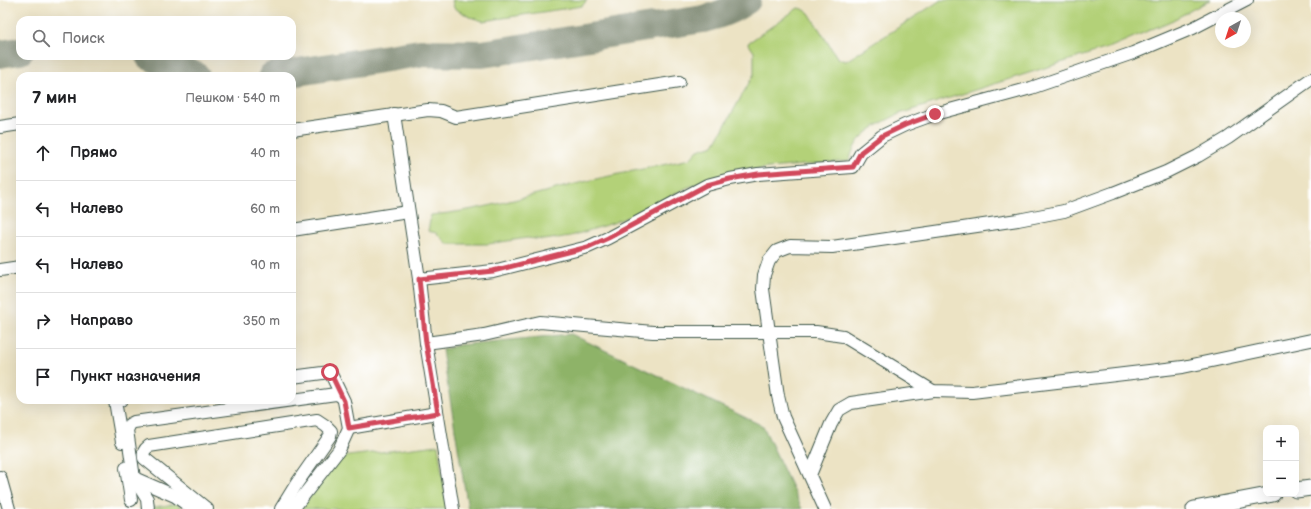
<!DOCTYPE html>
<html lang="ru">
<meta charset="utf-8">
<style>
body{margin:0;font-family:"Balsamiq Sans",sans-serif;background:#f2f2f2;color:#202124}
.controls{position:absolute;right:12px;bottom:12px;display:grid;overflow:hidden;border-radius:8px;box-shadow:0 4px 16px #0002}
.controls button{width:36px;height:36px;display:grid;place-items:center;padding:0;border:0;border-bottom:1px solid #e0e0e0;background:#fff;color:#202124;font:20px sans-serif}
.compass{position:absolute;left:1215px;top:12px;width:36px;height:36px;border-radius:50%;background:#fff;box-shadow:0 4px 16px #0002;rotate:219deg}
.stop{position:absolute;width:12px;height:12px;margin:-9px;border:3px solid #d1495b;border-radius:50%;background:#fff}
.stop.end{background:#d1495b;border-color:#fff;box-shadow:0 1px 4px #0008}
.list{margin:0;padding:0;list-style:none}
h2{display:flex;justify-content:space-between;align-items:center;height:52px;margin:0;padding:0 16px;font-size:17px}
h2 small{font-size:13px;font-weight:400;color:#757577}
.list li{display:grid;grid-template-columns:26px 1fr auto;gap:12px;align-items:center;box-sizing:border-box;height:56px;padding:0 16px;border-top:1px solid #e0e0e0}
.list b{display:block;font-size:15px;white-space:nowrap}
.list em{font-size:13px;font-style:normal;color:#757577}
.icon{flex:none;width:22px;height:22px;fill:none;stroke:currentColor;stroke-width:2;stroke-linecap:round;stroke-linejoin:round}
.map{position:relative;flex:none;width:1311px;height:509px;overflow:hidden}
.search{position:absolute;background:#fff;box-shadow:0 4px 16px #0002;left:16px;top:16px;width:280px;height:44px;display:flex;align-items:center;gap:10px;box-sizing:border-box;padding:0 14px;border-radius:12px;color:#757577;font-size:15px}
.panel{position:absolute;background:#fff;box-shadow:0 4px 16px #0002;left:16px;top:72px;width:280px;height:332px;border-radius:12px}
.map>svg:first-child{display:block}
</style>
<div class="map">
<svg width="1311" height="509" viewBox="0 0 1311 509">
<rect width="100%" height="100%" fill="#fff"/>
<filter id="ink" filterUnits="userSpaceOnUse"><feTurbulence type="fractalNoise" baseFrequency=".025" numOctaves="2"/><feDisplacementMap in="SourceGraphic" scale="8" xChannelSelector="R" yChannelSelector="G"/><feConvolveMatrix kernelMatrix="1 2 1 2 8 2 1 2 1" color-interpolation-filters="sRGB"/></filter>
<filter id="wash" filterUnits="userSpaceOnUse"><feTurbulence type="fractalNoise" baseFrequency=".012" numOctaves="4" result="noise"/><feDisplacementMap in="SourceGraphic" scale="16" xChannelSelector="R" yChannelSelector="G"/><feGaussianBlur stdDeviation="0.9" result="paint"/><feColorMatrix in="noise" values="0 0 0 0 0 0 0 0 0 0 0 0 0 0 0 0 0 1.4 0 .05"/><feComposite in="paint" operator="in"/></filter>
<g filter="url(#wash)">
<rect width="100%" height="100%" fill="#ece3c4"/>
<g fill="#b3d178" stroke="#698756">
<polygon points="452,0 587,0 582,6 483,21 470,17 454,8"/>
<path d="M 941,0 L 1210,0 L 1173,20 L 1111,47 L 899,114 C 887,120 872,127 862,137 C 855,143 852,153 849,161 L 768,168 L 721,175 L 686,188 L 639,212 L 613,223 L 571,236 L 544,240 L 527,238 L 488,244 L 447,244 L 436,233 L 428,231 L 431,215 C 478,211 525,197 571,185 C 610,175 650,168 690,159 L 698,150 L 714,145 L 754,74 L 754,52 L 748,43 L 798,8 L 803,9 L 809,13 L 838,59 L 846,61 Z"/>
<polygon points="438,445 447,509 301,509 340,457"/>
<polygon points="177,504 184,509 139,509"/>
</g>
<polygon fill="#8eb368" stroke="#56784e" points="571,334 763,426 802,509 468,509 442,350 459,345"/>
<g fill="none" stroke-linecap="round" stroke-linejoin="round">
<g stroke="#86907c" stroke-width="28">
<polyline points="0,54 20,51"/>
<polyline points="149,56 196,76"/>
<path d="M 272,76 L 420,53 L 482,54 L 703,19 C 721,15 732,10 747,0"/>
</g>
</g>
</g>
<g filter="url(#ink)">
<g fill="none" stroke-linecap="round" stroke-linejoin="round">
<g stroke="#3e564a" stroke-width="14">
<g id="minor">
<polyline points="394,114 419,279 426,343 453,509"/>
<polyline points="0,127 20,124"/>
<polyline points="292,130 428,110 441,111 456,117 679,82"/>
<polyline points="292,230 408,212"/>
<polyline points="0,270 20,267"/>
<polyline points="419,279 493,271 588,247 608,238 707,185 730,179 758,174 853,167 861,153 882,136 905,125 935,114 1031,88 1133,53 1193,28 1247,0"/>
<polyline points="426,343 484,335 540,322 653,332 816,332 843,336 933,391 972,392 1183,367 1311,340"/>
<polyline points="292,377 330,372 344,401 349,428 339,450 293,509"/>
<polyline points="121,400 115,401 122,442"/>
<polyline points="349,428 437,413"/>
<polyline points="126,468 131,500"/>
<polyline points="810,475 831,424 839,410 851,403 933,391"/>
<polyline points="0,477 9,509"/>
<polyline points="134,478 147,499 148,509"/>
<polyline points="193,509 175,496 134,478 127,430 130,424 134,422 336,394 341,396"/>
<path d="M 207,509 L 144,458 C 143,452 144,450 149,446 L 317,420 L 326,426 L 331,431 L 330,436 L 297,483 L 281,509"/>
<polyline points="825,509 783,417 778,396 763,289 764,275 769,261 777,251 790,246 832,247 1018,220 1064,211 1113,193 1166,172 1198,156 1228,138 1311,79"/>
</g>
</g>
<g stroke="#3e564a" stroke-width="17">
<g id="major">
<polyline points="1296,490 1311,488"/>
<polyline points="1194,509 1273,494"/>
</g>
</g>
<use href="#minor" stroke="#fff" stroke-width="12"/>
<use href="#major" stroke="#fff" stroke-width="15"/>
</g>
</g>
<g fill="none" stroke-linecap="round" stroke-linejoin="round" filter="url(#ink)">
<polyline stroke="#d1495b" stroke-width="5" points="330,372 344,401 349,428 438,413 426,343 419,279 493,271 588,247 608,238 707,185 730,179 758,174 853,167 861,152 882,136 905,125 935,114"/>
</g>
</svg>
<div class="controls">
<button>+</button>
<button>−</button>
</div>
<svg class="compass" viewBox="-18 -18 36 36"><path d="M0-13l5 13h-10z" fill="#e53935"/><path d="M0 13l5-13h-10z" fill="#757577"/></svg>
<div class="stop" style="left:330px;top:372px"></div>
<div class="stop end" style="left:935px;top:114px"></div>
<div class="search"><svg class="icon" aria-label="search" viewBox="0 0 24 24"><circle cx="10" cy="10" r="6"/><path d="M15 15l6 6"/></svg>Поиск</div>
<section class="panel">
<h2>7 мин<small>Пешком · 540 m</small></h2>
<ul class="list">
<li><svg class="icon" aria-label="ahead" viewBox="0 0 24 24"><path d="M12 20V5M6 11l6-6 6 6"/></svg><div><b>Прямо</b></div><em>40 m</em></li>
<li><svg class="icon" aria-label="left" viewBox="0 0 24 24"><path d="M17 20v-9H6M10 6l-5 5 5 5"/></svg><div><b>Налево</b></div><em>60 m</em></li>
<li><svg class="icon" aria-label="left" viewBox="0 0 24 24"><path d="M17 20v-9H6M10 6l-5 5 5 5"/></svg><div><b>Налево</b></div><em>90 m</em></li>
<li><svg class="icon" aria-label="right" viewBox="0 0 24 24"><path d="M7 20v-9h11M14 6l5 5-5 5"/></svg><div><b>Направо</b></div><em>350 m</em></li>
<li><svg class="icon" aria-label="arrive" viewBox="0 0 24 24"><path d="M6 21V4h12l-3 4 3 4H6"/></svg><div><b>Пункт назначения</b></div></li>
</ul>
</section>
</div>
